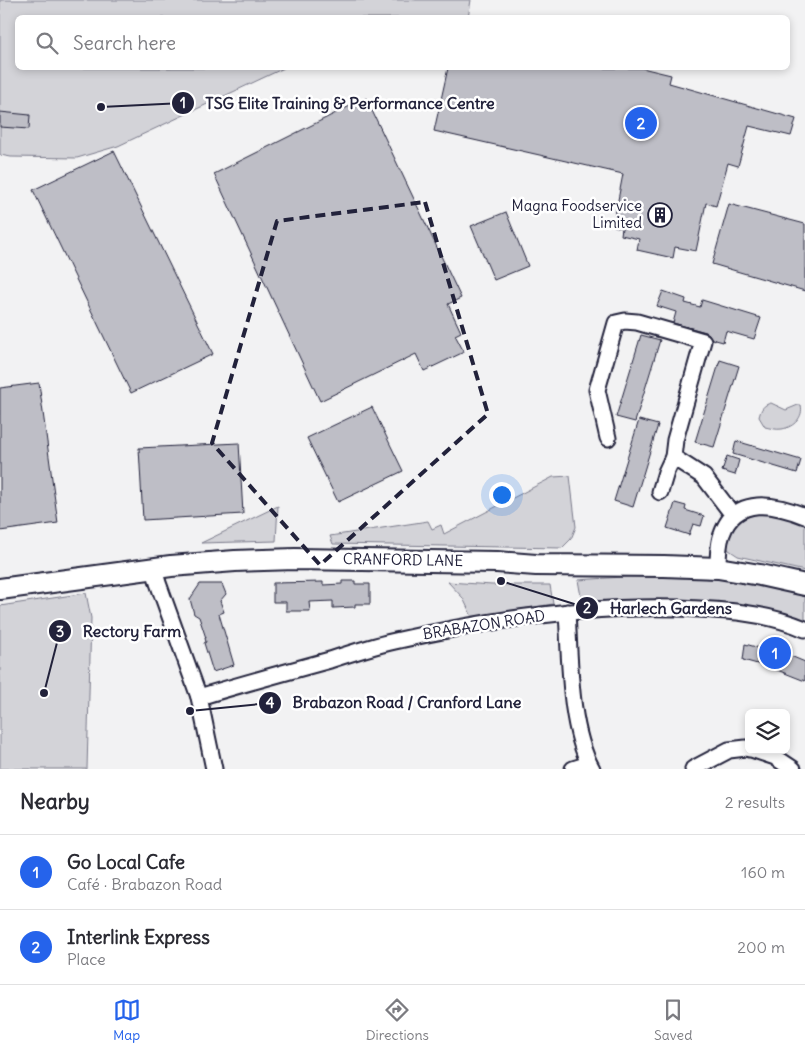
<!DOCTYPE html>
<meta charset="utf-8">
<style>
body{margin:0;font-family:Delius,sans-serif;background:#f7f7f7;color:#2b2b33}
.controls{position:absolute;right:15px;bottom:15px;display:grid;overflow:hidden;border-radius:8px;box-shadow:0 2px 8px #0003}
.controls button{width:45px;height:45px;display:grid;place-items:center;padding:0;border:0;border-bottom:1px solid #e1e1e2;background:#fff;color:#2b2b33;font:25px sans-serif}
.you{position:absolute;left:501px;top:494px;width:18px;height:18px;margin:-12px;border:4px solid #fff;border-radius:50%;background:#1a73e8;box-shadow:0 0 0 8px #1a73e833}
.badge{display:grid;place-items:center;width:32px;height:32px;border-radius:50%;background:#2563eb;color:#fff;font-size:16px;font-weight:700}
.pin{position:absolute;translate:-50% -50%;border:2px solid #fff;box-shadow:0 1px 5px #0006}
.list{margin:0;padding:0;list-style:none}
h2{display:flex;justify-content:space-between;align-items:center;height:65px;margin:0;padding:0 20px;font-size:21px}
h2 small{font-size:16px;font-weight:400;color:#7c7c81}
.list li{display:grid;grid-template-columns:32px 1fr auto;gap:15px;align-items:center;box-sizing:border-box;height:75px;padding:0 20px;border-top:1px solid #e1e1e2}
.list b{display:block;font-size:19px;white-space:nowrap}
.list p{margin:0;font-size:16px;white-space:nowrap;color:#7c7c81}
.list em{font-size:16px;font-style:normal;color:#7c7c81}
.icon{flex:none;width:28px;height:28px;fill:none;stroke:currentColor;stroke-width:2;stroke-linecap:round;stroke-linejoin:round}
.map{position:relative;flex:none;width:805px;height:769px;overflow:hidden}
.search{position:absolute;background:#fff;box-shadow:0 2px 8px #0003;left:15px;right:15px;top:15px;height:55px;display:flex;align-items:center;gap:12px;box-sizing:border-box;padding:0 18px;border-radius:8px;color:#7c7c81;font-size:19px}
.sheet{height:215px;background:#fff}
nav{display:flex;justify-content:space-around;align-items:center;box-sizing:border-box;height:70px;border-top:1px solid #e1e1e2;background:#fff;font-size:14px;color:#7c7c81}
nav a{display:grid;justify-items:center;gap:2px}
nav .on{color:#2563eb}
.map>svg:first-child{display:block}
</style>
<div class="map">
<svg width="805" height="769" viewBox="0 0 805 769">
<rect width="100%" height="100%" fill="#f2f2f3"/>
<filter id="ink" filterUnits="userSpaceOnUse"><feTurbulence type="fractalNoise" baseFrequency=".02" numOctaves="2"/><feDisplacementMap in="SourceGraphic" scale="10" xChannelSelector="R" yChannelSelector="G"/><feConvolveMatrix kernelMatrix="1 2 1 2 8 2 1 2 1" color-interpolation-filters="sRGB"/></filter>
<g filter="url(#ink)">
<g fill="#d3d3d8" stroke="#7a7a8a">
<polygon points="0,0 471,0 468,18 18,18 18,68 284,68 118,146 77,158 11,157 0,155"/>
<path d="M 771,403 L 786,410 L 798,405 L 801,405 C 804,417 794,427 782,429 C 776,430 770,428 765,427 L 759,417 C 761,409 763,405 771,403 Z"/>
<polygon points="570,476 576,527 571,539 562,548 333,544 330,536 428,521 432,529 441,525 444,534 553,477"/>
<polygon points="278,506 276,541 201,543"/>
<polygon points="765,511 805,522 805,571 738,556 729,550 726,546 727,539 732,528 747,514"/>
<polygon points="637,576 719,577 792,591 805,595 805,622 794,617 736,604 644,600 582,602 578,580"/>
<polygon points="448,582 492,585 550,585 553,604 472,617 463,598"/>
<polygon points="86,593 91,618 87,769 0,769 0,606"/>
</g>
<g fill="#bebec6" stroke="#22223b">
<polygon points="448,68 642,68 671,75 669,83 796,119 791,136 749,126 738,166 728,163 716,206 706,203 696,251 675,247 673,258 637,250 639,239 621,235 622,228 613,226 623,174 434,131"/>
<polygon points="366,98 461,298 448,304 461,332 455,335 464,352 424,371 416,354 320,401 214,174"/>
<polygon points="0,112 30,115 29,129 0,127"/>
<polygon points="114,151 213,354 131,393 33,190"/>
<polygon points="729,204 805,224 805,291 712,264"/>
<polygon points="506,212 528,266 494,280 471,226"/>
<polygon points="663,291 686,299 685,303 700,307 702,300 761,318 754,339 726,331 723,342 712,339 709,334 706,332 673,323 676,312 657,306"/>
<polygon points="641,335 660,340 635,422 616,417"/>
<polygon points="720,360 739,366 714,447 695,442"/>
<polygon points="39,383 58,523 0,531 0,388"/>
<polygon points="372,407 403,471 338,502 307,438"/>
<polygon points="639,420 658,425 633,507 614,501"/>
<polygon points="736,441 801,460 797,473 733,454"/>
<polygon points="239,443 243,514 143,520 139,448"/>
<polygon points="727,456 739,460 735,475 722,471"/>
<polygon points="675,503 686,506 685,510 704,516 701,526 693,524 689,535 667,528"/>
<polygon points="342,581 355,581 355,584 370,584 370,604 355,604 355,607 333,608 333,601 309,602 310,611 286,611 286,602 273,602 273,583 323,582 323,585 342,584"/>
<polygon points="200,584 222,584 226,594 220,601 224,612 219,614 234,665 213,672 204,643 206,642 205,638 206,638 199,617 194,614 190,599"/>
<polygon points="745,644 793,657 805,662 805,681 772,668 743,660"/>
</g>
<g fill="none" stroke-linecap="round" stroke-linejoin="round">
<g stroke="#22223b" stroke-width="19">
<g id="street">
<polyline points="608,438 597,390 616,323 625,321 637,322 703,341 675,440 673,457 704,477 733,515"/>
<polyline points="660,492 666,472 673,457"/>
<path d="M 718,568 C 718,557 718,544 722,534 C 736,495 775,504 805,516"/>
<polyline points="154,569 158,583 199,697 214,769"/>
<path d="M 567,612 C 570,659 569,728 592,769"/>
<path d="M 199,697 C 242,684 286,672 330,660 C 351,653 373,646 395,641 C 487,620 585,605 679,608 C 722,610 765,612 805,629"/>
<polyline points="754,750 775,757 793,769"/>
<polyline points="573,769 589,764"/>
<polyline points="693,769 729,750 746,748 749,749"/>
</g>
</g>
<g stroke="#22223b" stroke-width="24">
<polyline id="secondary" points="0,589 171,566 235,561 295,559 497,562 536,565 664,566 718,568 760,575 805,585"/>
</g>
<use href="#street" stroke="#fff" stroke-width="15"/>
<use href="#secondary" stroke="#fff" stroke-width="20"/>
</g>
</g>
<path fill="none" stroke="#22223b" stroke-width="4" stroke-dasharray="10 6" stroke-linejoin="round" d="M 425,202 L 488,414 L 320,565 L 212,443 L 277,221 Z"/>
<defs>
<g id="building-ring" transform="scale(1.25)"><circle r="9.5" fill="#fff" stroke="#22223b" stroke-width="1.5"/><path d="M-4-6H4V6H1V3H-1V6H-4ZM-2.5-4.3h1.7v1.8h-1.7ZM.8-4.3h1.7v1.8H.8ZM-2.5-1h1.7V.8h-1.7ZM.8-1h1.7V.8H.8Z" fill="#22223b"/></g>
</defs>
<g fill-rule="evenodd">
<use href="#building-ring" x="660" y="215"/>
</g>
<g text-anchor="middle" stroke-width="5" stroke-linejoin="round" paint-order="stroke">
<g font-size="15" fill="#22223b" stroke="#fff" text-anchor="end">
<text x="642" y="211">Magna Foodservice<tspan x="642" dy="17">Limited</tspan></text>
</g>
<g font-size="15" fill="#22223b" stroke="#fff">
<text transform="translate(403 560) rotate(1)" y="5">CRANFORD LANE</text>
<text transform="translate(484 625) rotate(-9)" y="5">BRABAZON ROAD</text>
</g>
</g>
<path fill="none" stroke="#22223b" stroke-width="2" d="M101 107L183 103M501 581L587 608M44 693L60 631M190 711L270 703"/>
<g fill="#22223b" stroke="#fff" stroke-width="2">
<circle cx="101" cy="107" r="5"/>
<circle cx="501" cy="581" r="5"/>
<circle cx="44" cy="693" r="5"/>
<circle cx="190" cy="711" r="5"/>
<circle cx="183" cy="103" r="12"/>
<circle cx="587" cy="608" r="12"/>
<circle cx="60" cy="631" r="12"/>
<circle cx="270" cy="703" r="12"/>
</g>
<g font-size="15" text-anchor="middle" font-weight="bold" fill="#fff">
<text x="183" y="108">1</text>
<text x="587" y="613">2</text>
<text x="60" y="637">3</text>
<text x="270" y="708">4</text>
</g>
<g font-size="16" text-anchor="middle" font-weight="bold" fill="#22223b" stroke="#fff" stroke-width="5" stroke-linejoin="round" paint-order="stroke">
<text x="350" y="109">TSG Elite Training &amp; Performance Centre</text>
<text x="671" y="614">Harlech Gardens</text>
<text x="132" y="637">Rectory Farm</text>
<text x="407" y="708">Brabazon Road / Cranford Lane</text>
</g>
</svg>
<div class="controls">
<button><svg class="icon" aria-label="layers" viewBox="0 0 24 24"><path d="M12 4l9 5-9 5-9-5zM3 14l9 5 9-5"/></svg></button>
</div>
<div class="you"></div>
<div class="pin badge" style="left:775px;top:653px">1</div>
<div class="pin badge" style="left:641px;top:123px">2</div>
<div class="search"><svg class="icon" aria-label="search" viewBox="0 0 24 24"><circle cx="10" cy="10" r="6"/><path d="M15 15l6 6"/></svg>Search here</div>
</div>
<section class="sheet">
<h2>Nearby<small>2 results</small></h2>
<ul class="list">
<li><span class="badge">1</span><div><b>Go Local Cafe</b><p>Café · Brabazon Road</p></div><em>160 m</em></li>
<li><span class="badge">2</span><div><b>Interlink Express</b><p>Place</p></div><em>200 m</em></li>
</ul>
</section>
<nav>
<a class="on"><svg class="icon" aria-label="map" viewBox="0 0 24 24"><path d="M3 6l6-2 6 2 6-2v14l-6 2-6-2-6 2zM9 4v14M15 6v14"/></svg>Map</a>
<a><svg class="icon" aria-label="directions" viewBox="0 0 24 24"><path d="M12 3l9 9-9 9-9-9zM9 14v-3h6M13 9l2 2-2 2"/></svg>Directions</a>
<a><svg class="icon" aria-label="saved" viewBox="0 0 24 24"><path d="M7 4h10v16l-5-4-5 4z"/></svg>Saved</a>
</nav>
